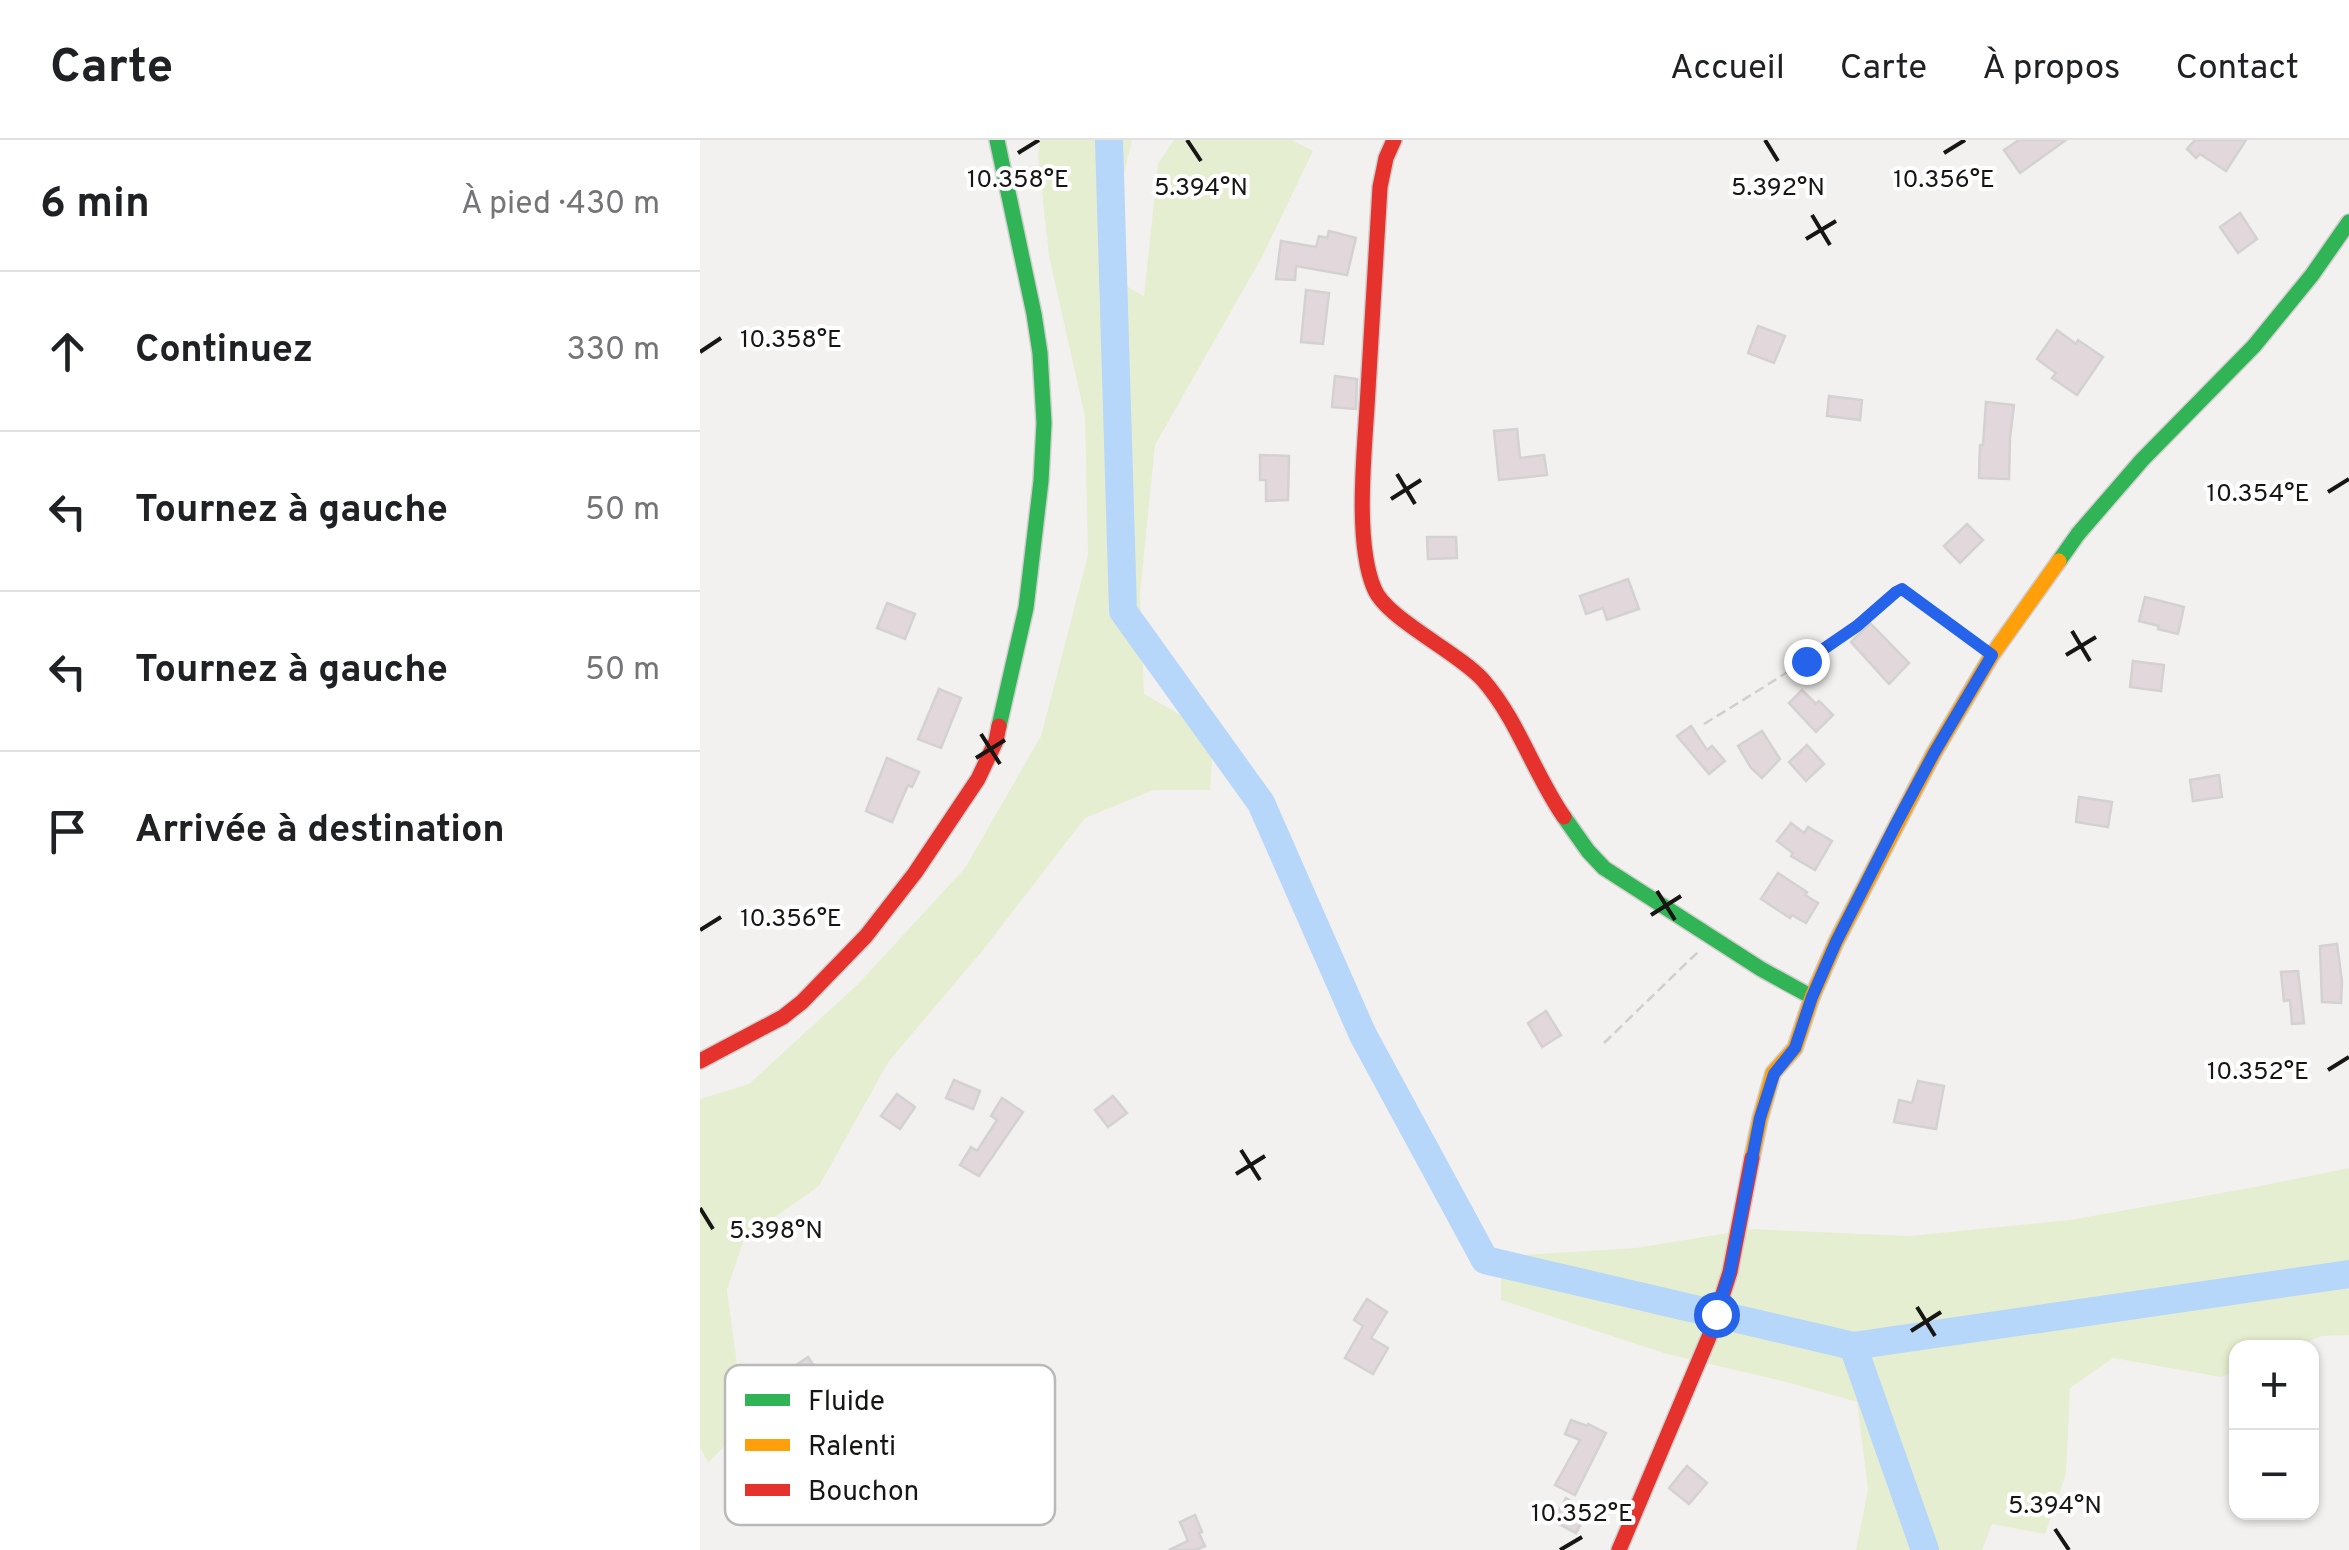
<!DOCTYPE html>
<html lang="fr">
<meta charset="utf-8">
<style>
body{margin:0;font-family:Overpass,sans-serif;background:#f6f6f6;color:#202124}
.controls{position:absolute;right:30px;bottom:30px;display:grid;overflow:hidden;border-radius:20px;box-shadow:0 2px 8px #0004}
.controls button{width:90px;height:90px;display:grid;place-items:center;padding:0;border:0;border-bottom:2px solid #e0e0e0;background:#fff;color:#202124;font:50px sans-serif}
.stop{position:absolute;width:30px;height:30px;margin:-22px;border:8px solid #2563eb;border-radius:50%;background:#fff}
.stop.end{background:#2563eb;border-color:#fff;box-shadow:0 2px 10px #0008}
.list{margin:0;padding:0;list-style:none}
h2{display:flex;justify-content:space-between;align-items:center;height:130px;margin:0;padding:0 40px;font-size:42px}
h2 small{font-size:32px;font-weight:400;color:#757577}
.list li{display:grid;grid-template-columns:65px 1fr auto;gap:30px;align-items:center;box-sizing:border-box;height:160px;padding:0 40px;border-top:2px solid #e0e0e0}
.list b{display:block;font-size:38px;white-space:nowrap}
.list em{font-size:32px;font-style:normal;color:#757577}
.icon{flex:none;width:55px;height:55px;fill:none;stroke:currentColor;stroke-width:2;stroke-linecap:round;stroke-linejoin:round}
.map{position:relative;flex:none;width:1649px;height:1410px;overflow:hidden}
header{display:flex;align-items:center;gap:60px;box-sizing:border-box;height:140px;padding:0 50px;background:#fff;border-bottom:2px solid #e0e0e0}
header strong{font-size:48px}
nav{display:flex;gap:55px;margin-inline-start:auto;font-size:35px}
main{display:flex}
aside{flex:1;background:#fff}
.map>svg:first-child{display:block}
</style>
<header>
<strong>Carte</strong>
<nav><a>Accueil</a><a>Carte</a><a>À propos</a><a>Contact</a></nav>
</header>
<main>
<aside>
<h2>6 min<small>À pied · 430 m</small></h2>
<ul class="list">
<li><svg class="icon" aria-label="ahead" viewBox="0 0 24 24"><path d="M12 20V5M6 11l6-6 6 6"/></svg><div><b>Continuez</b></div><em>330 m</em></li>
<li><svg class="icon" aria-label="left" viewBox="0 0 24 24"><path d="M17 20v-9H6M10 6l-5 5 5 5"/></svg><div><b>Tournez à gauche</b></div><em>50 m</em></li>
<li><svg class="icon" aria-label="left" viewBox="0 0 24 24"><path d="M17 20v-9H6M10 6l-5 5 5 5"/></svg><div><b>Tournez à gauche</b></div><em>50 m</em></li>
<li><svg class="icon" aria-label="arrive" viewBox="0 0 24 24"><path d="M6 21V4h12l-3 4 3 4H6"/></svg><div><b>Arrivée à destination</b></div></li>
</ul>
</aside>
<div class="map">
<svg width="1649" height="1410" viewBox="0 0 1649 1410">
<rect width="100%" height="100%" fill="#f3f1ef"/>
<g fill="#e6eed1">
<polygon points="340,0 432,0 418,58 412,138 444,156 458,24 474,0 592,0 613,11 562,117 455,305 440,454 444,554 514,594 510,650 454,650 385,678 283,810 189,921 119,1046 44,1099 27,1150 45,1284 8,1323 0,1307 0,959 49,944 157,845 265,728 341,596 388,415 385,277 349,116 338,15"/>
<polygon points="1649,1028 1649,1195 1622,1196 1594,1207 1536,1208 1536,1231 1521,1237 1413,1218 1370,1248 1366,1334 1345,1394 1292,1384 1282,1410 1156,1410 1168,1349 1157,1262 1086,1242 967,1214 801,1160 801,1116 936,1108 1052,1089 1209,1096 1370,1080 1555,1047"/>
</g>
<g fill="none" stroke-linecap="round" stroke-linejoin="round">
<g stroke="#b6d6fa" stroke-width="28">
<polyline points="409,0 423,471 561,663 663,895 785,1120 1153,1206 1649,1134"/>
<polyline points="1153,1206 1225,1410"/>
</g>
</g>
<g fill="#e2d8db" stroke="#d3d1d1" stroke-width="2.5">
<polygon points="1319,0 1366,0 1320,33 1304,10"/>
<polygon points="1495,0 1546,0 1526,31 1500,14 1496,18 1487,9"/>
<polygon points="1540,73 1557,99 1538,113 1520,87"/>
<polygon points="629,91 656,98 647,135 596,126 595,140 576,139 581,101 616,107 619,96 627,98"/>
<polygon points="606,150 629,153 623,204 601,202"/>
<polygon points="1058,186 1085,196 1074,223 1048,213"/>
<polygon points="1357,190 1376,204 1378,200 1403,217 1377,255 1352,238 1356,233 1337,219"/>
<polygon points="635,236 657,239 656,269 632,267"/>
<polygon points="1129,256 1162,260 1160,280 1127,276"/>
<polygon points="1286,262 1314,265 1310,298 1309,339 1279,338 1280,305 1283,305"/>
<polygon points="817,289 820,318 844,315 847,335 799,340 794,291"/>
<polygon points="560,315 589,316 588,360 566,361 566,340 560,340"/>
<polygon points="1267,384 1283,400 1260,423 1244,406"/>
<polygon points="727,397 756,397 757,418 728,419"/>
<polygon points="928,439 939,469 907,480 903,468 886,474 880,456"/>
<polygon points="1445,457 1484,467 1478,494 1458,489 1459,486 1439,481"/>
<polygon points="187,463 215,474 205,499 177,488"/>
<polygon points="1170,483 1209,523 1189,544 1151,502"/>
<polygon points="1433,521 1464,525 1461,551 1430,547"/>
<polygon points="239,549 261,558 241,608 218,599"/>
<polygon points="1102,550 1116,564 1119,561 1133,575 1116,592 1089,563"/>
<polygon points="991,586 1007,610 1012,606 1025,621 1009,634 977,596"/>
<polygon points="1062,591 1080,619 1062,638 1051,628 1038,606"/>
<polygon points="1107,605 1124,624 1106,641 1089,622"/>
<polygon points="187,618 219,632 212,647 208,645 192,682 166,671"/>
<polygon points="1519,635 1522,657 1493,661 1490,640"/>
<polygon points="1379,657 1412,662 1408,687 1376,682"/>
<polygon points="1091,683 1104,693 1108,687 1132,701 1115,730 1091,716 1093,713 1077,701"/>
<polygon points="1078,733 1107,752 1105,755 1118,763 1106,783 1092,775 1090,778 1061,759"/>
<polygon points="1637,804 1642,841 1641,863 1622,862 1620,806"/>
<polygon points="1598,831 1604,883 1592,884 1590,860 1584,861 1581,832"/>
<polygon points="846,871 861,895 842,907 828,883"/>
<polygon points="254,940 280,951 273,969 246,958"/>
<polygon points="1218,941 1244,946 1236,989 1194,982 1199,960 1212,963"/>
<polygon points="197,954 215,967 200,989 181,976"/>
<polygon points="413,956 427,973 408,987 395,970"/>
<polygon points="302,958 323,972 279,1036 260,1025 271,1007 277,1011 297,980 291,976"/>
<polygon points="667,1159 687,1172 671,1198 688,1208 673,1234 645,1218 663,1186 654,1180"/>
<polygon points="108,1217 126,1244 97,1263 79,1237"/>
<polygon points="871,1280 887,1286 888,1284 906,1293 875,1355 855,1345 880,1300 865,1294"/>
<polygon points="987,1326 1007,1343 989,1364 969,1348"/>
<polygon points="866,1358 888,1371 876,1393 853,1381"/>
<polygon points="495,1375 502,1392 499,1393 505,1406 496,1410 469,1410 488,1401 480,1382"/>
</g>
<g fill="none" stroke-linecap="round" stroke-linejoin="round">
<g stroke="#d0cfcd" stroke-width="18">
<g id="fast">
<polyline points="297,0 334,174 340,213 344,283 341,341 326,468 299,586"/>
<polyline points="1359,421 1378,394 1442,320 1554,206 1612,135 1649,82"/>
<polyline points="864,677 888,711 904,728 1061,829 1112,857"/>
</g>
</g>
<g stroke="#d0cfcd" stroke-width="18">
<polyline id="slow" points="1052,1018 1060,979 1073,933 1095,908 1112,857 1136,802 1234,613 1292,515 1359,421"/>
</g>
<g stroke="#d0cfcd" stroke-width="18">
<g id="jam">
<path d="M 694,0 L 686,18 L 680,47 C 676,120 671,194 667,267 C 664,316 655,403 674,448 C 685,478 758,512 783,540 C 818,580 834,634 864,677"/>
<polyline points="0,921 83,877 102,862 166,796 215,733 278,639 296,601 299,586"/>
<polyline points="919,1410 1009,1197 1030,1132 1052,1018"/>
</g>
</g>
<g stroke="#cfcfcf" stroke-width="2.5" stroke-dasharray="10 5" stroke-linecap="butt">
<path d="M 1004,584 C 1071,543 1137,503 1195,452 L 1202,449 L 1279,505"/>
<polyline points="904,903 1001,809"/>
</g>
<use href="#fast" stroke="#30b455" stroke-width="15"/>
<use href="#slow" stroke="#ff9f0a" stroke-width="15"/>
<use href="#jam" stroke="#e5322d" stroke-width="15"/>
</g>
<g fill="none" stroke-linecap="round" stroke-linejoin="round">
<polyline stroke="#2563eb" stroke-width="12" points="1016,1174 1030,1132 1060,978 1074,934 1095,908 1112,857 1136,802 1196,684 1234,613 1292,515 1202,449 1196,452 1157,486 1106,521"/>
</g>
<path fill="none" stroke="#171615" stroke-width="4" d="M 487,0 L 501,21M 1065,0 L 1078,21M 318,13 L 339,0M 1244,13 L 1265,0M 1112,75 L 1130,105M 1106,99 L 1136,81M 0,212 L 21,198M 697,334 L 715,364M 1628,352 L 1649,339M 691,359 L 721,340M 1372,491 L 1390,521M 1366,515 L 1396,497M 281,594 L 300,624M 276,618 L 305,600M 957,751 L 975,780M 951,775 L 981,756M 0,790 L 21,777M 1628,930 L 1649,917M 541,1010 L 560,1040M 536,1034 L 565,1016M 0,1068 L 13,1089M 1217,1167 L 1235,1196M 1211,1191 L 1241,1172M 1355,1389 L 1369,1410M 860,1410 L 882,1397"/>
<rect x="25" y="1225" width="330" height="160" rx="15" fill="#fff" stroke="#b9b9b9" stroke-width="2.5"/>
<rect x="45" y="1254" width="45" height="12" fill="#30b455"/>
<rect x="45" y="1299" width="45" height="12" fill="#ff9f0a"/>
<rect x="45" y="1344" width="45" height="12" fill="#e5322d"/>
<g font-size="28" fill="#171615">
<text x="108" y="1270">Fluide</text>
<text x="108" y="1315">Ralenti</text>
<text x="108" y="1360">Bouchon</text>
</g>
<g font-size="25" text-anchor="middle" fill="#171615" stroke="#fff" stroke-width="8" stroke-linejoin="round" paint-order="stroke">
<text x="318" y="47">10.358°E</text>
<text x="1244" y="47">10.356°E</text>
<text x="501" y="55">5.394°N</text>
<text x="1078" y="55">5.392°N</text>
<text x="91" y="207">10.358°E</text>
<text x="1558" y="361">10.354°E</text>
<text x="91" y="786">10.356°E</text>
<text x="1558" y="939">10.352°E</text>
<text x="76" y="1098">5.398°N</text>
<text x="1355" y="1373">5.394°N</text>
<text x="882" y="1381">10.352°E</text>
</g>
</svg>
<div class="controls">
<button>+</button>
<button>−</button>
</div>
<div class="stop" style="left:1016px;top:1174px"></div>
<div class="stop end" style="left:1106px;top:521px"></div>
</div>
</main>
